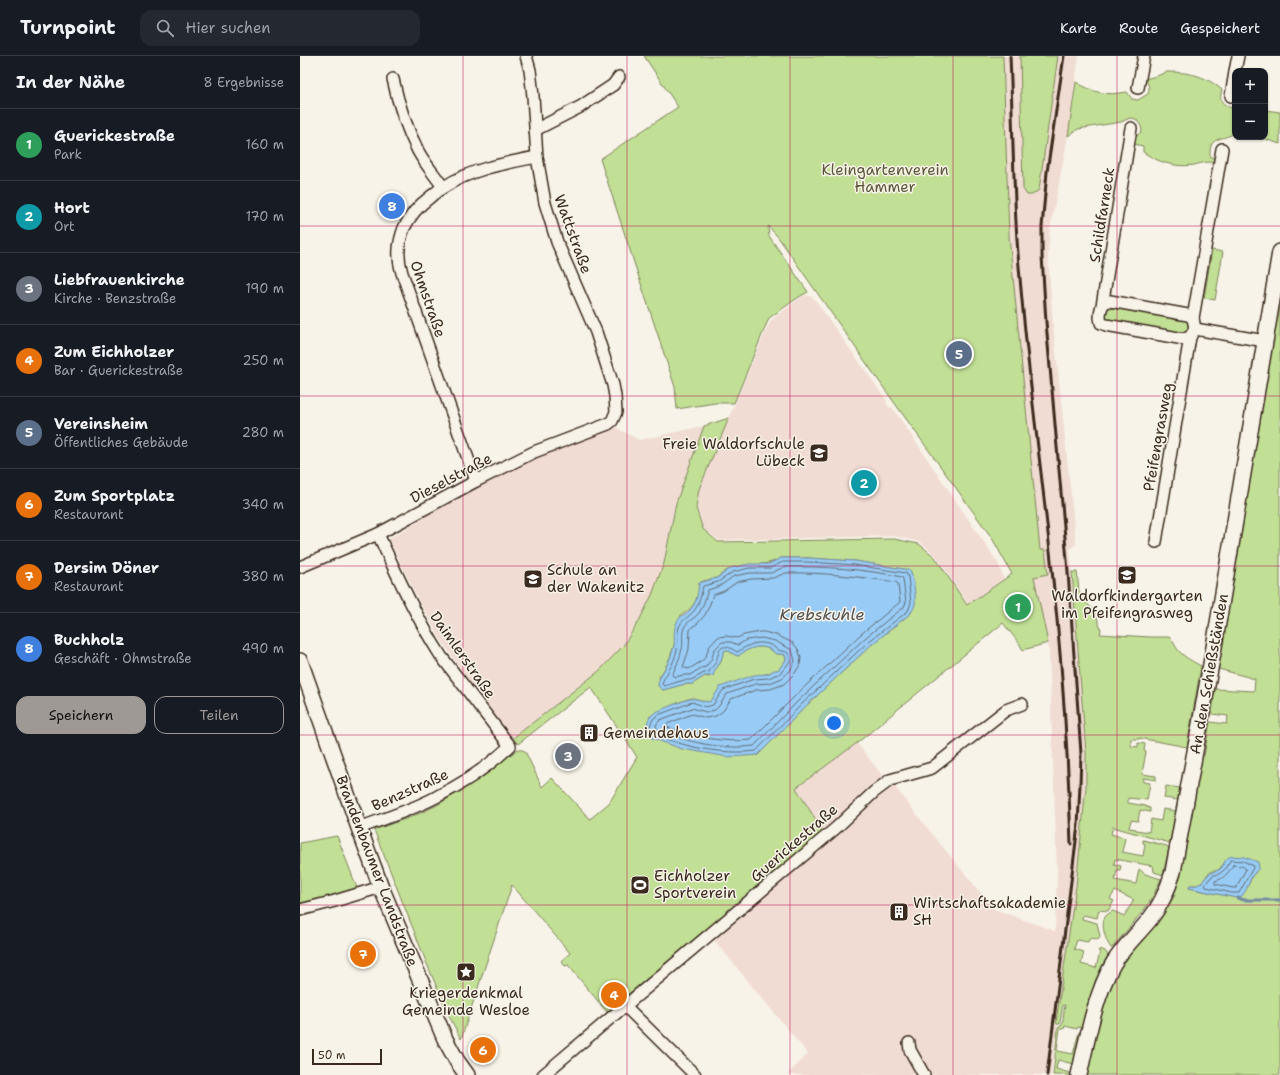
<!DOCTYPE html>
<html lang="de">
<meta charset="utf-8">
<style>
body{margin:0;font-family:"Shantell Sans",sans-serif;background:#242831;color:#f1f3f6}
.controls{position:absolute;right:12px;top:12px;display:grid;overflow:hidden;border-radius:8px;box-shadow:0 1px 3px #0004}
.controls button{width:36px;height:36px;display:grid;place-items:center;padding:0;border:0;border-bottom:1px solid #363941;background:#171b24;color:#f1f3f6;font:20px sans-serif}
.scale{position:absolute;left:12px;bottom:10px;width:70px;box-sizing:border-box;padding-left:4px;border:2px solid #3b2a1e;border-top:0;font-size:11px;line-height:14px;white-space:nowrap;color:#3b2a1e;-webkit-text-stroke:3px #f7f3e8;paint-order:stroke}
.you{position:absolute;left:534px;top:667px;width:14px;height:14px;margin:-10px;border:3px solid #fff;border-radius:50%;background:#1a73e8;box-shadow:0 0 0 6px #1a73e833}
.badge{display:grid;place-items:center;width:26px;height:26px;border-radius:50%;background:#9f9995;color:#fff;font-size:13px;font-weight:700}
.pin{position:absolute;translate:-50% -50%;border:2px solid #fff;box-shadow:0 1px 4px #0006}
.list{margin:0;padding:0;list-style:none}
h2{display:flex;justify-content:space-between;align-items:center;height:52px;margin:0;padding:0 16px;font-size:17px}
h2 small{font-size:13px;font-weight:400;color:#9ea1a6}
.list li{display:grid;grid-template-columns:26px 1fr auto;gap:12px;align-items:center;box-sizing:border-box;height:72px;padding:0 16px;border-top:1px solid #363941}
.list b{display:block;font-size:15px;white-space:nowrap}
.list p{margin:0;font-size:13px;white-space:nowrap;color:#9ea1a6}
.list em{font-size:13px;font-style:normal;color:#9ea1a6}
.actions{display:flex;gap:8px;padding:12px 16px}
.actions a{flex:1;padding:9px 0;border:1px solid #9f9995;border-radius:12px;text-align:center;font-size:14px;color:#9f9995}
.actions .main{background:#9f9995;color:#111}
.icon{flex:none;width:22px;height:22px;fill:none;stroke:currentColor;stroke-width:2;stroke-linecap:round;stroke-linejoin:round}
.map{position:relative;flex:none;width:980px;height:1019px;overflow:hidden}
header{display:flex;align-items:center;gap:24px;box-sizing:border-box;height:56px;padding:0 20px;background:#171b24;border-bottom:1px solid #363941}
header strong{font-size:19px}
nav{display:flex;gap:22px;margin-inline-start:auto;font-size:14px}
.search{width:280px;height:36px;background:#242831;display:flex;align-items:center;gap:10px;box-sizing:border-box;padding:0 14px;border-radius:12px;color:#9ea1a6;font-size:15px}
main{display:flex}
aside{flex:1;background:#171b24}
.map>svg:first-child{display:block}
</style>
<header>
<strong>Turnpoint</strong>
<div class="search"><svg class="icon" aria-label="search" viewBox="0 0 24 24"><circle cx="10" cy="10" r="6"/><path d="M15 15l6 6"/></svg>Hier suchen</div>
<nav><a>Karte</a><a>Route</a><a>Gespeichert</a></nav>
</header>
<main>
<aside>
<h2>In der Nähe<small>8 Ergebnisse</small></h2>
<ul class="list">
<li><span class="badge" style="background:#2e9e5b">1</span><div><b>Guerickestraße</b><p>Park</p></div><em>160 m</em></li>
<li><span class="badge" style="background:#0f9aa8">2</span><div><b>Hort</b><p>Ort</p></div><em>170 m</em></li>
<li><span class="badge" style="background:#6b7280">3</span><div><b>Liebfrauenkirche</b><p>Kirche · Benzstraße</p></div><em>190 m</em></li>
<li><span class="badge" style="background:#e8710a">4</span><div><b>Zum Eichholzer</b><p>Bar · Guerickestraße</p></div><em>250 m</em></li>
<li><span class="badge" style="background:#5c6f8a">5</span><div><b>Vereinsheim</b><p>Öffentliches Gebäude</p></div><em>280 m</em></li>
<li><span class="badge" style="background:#e8710a">6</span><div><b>Zum Sportplatz</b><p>Restaurant</p></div><em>340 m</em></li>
<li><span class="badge" style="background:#e8710a">7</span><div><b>Dersim Döner</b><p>Restaurant</p></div><em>380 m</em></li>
<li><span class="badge" style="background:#3f7fe0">8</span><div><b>Buchholz</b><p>Geschäft · Ohmstraße</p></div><em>490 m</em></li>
</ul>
<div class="actions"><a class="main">Speichern</a><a>Teilen</a></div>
</aside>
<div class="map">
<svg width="980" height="1019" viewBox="0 0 980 1019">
<rect width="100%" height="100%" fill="#f7f3e8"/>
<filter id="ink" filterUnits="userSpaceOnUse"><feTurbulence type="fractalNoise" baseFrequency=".025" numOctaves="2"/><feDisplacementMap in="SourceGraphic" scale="8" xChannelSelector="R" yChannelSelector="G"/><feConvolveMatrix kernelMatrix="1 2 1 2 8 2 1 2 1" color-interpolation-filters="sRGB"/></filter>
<g filter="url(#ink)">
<g fill="#f1dcd3">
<polygon points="703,0 779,0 768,80 750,173 748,199 753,267 776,488 770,493 786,697 786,731 776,830 751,1019 487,1019 508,998 410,879 526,779 496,733 557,687 591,731 595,731 632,778 694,853 755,875 757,816 749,594 734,521 748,518 745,495 740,495 709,180"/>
<polygon points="506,239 513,241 587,345 586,347 590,352 592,351 698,507 704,523 668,548 636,500 620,486 594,480 419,484 404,473 397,452 399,433 459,290 471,264 500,242"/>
<polygon points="313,370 339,384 404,370 376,447 364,507 352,539 339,565 323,590 299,615 213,682 164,618 140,582 118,543 89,483 178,428 235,400"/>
</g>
<g fill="#c2df96" stroke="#7e845a" fill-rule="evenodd">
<path d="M 344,0 L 703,0 L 709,180 L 740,494 L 745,494 L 748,518 L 734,521 L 748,587 L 723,594 L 719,587 L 703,567 L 557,687 L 496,732 L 526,780 L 410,879 L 405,874 L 307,956 L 268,909 L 265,910 L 261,905 L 270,897 L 212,829 L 161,983 L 149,960 L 127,908 L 74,774 C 90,768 107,763 123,756 C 158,740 188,715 218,693 L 225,695 L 242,731 L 252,722 L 290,763 L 309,747 L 337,701 L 291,631 L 218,688 L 213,682 L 299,615 L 323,590 L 339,565 L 352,539 L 364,507 L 376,447 L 404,370 L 429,362 L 399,433 L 396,452 L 403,473 L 418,486 L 594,483 L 619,488 L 635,501 L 667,549 L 712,518 L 692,482 L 586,335 L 478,181 L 468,170 L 469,180 L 508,236 L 499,241 L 469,262 L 434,347 L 415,347 L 377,353 L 375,331 L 300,103 L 378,51 ZM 481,502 L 508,502 L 555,505 L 609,514 L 611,557 L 571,589 L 506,650 L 458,699 L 349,661 C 356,656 387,642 393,642 C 400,643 404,648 412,645 L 462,619 C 468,618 472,615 478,614 L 486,604 L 485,599 L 480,598 L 476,598 C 463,586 450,591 438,600 C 433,599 431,595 425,594 L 422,599 L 421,606 L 409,621 L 405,620 L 392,628 L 385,628 L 363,634 L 359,621 C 373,603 376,581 381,559 C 391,554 398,545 399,533 C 399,530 398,529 400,527 C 402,524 411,524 414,523 C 421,520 426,513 433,512 C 448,508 469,510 481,502 Z"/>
<polygon points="720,0 758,0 739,134 732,139 727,139 723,133"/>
<path d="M 866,16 C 888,16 905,19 922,34 C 918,46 924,50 935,53 L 935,77 C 922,85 909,79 910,100 L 916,103 L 916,107 C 908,105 902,107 894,109 C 875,112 858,106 843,96 L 843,90 L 833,88 L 834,83 L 842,75 L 841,70 L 836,63 L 830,62 L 821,66 L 778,73 L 768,80 L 776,26 C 795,37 805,40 827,36 L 832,43 L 838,44 L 848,38 C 850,31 849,28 844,23 L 857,20 Z"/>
<polygon points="965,54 980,56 980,88 959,81 965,81"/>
<polygon points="912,194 923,196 915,244 904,242"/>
<path d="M 980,243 L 980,1019 L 784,1019 L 800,953 L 813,919 L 867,844 L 872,844 L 875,839 L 872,834 L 899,700 L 904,700 L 910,666 L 927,668 L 928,660 L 912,658 L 915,633 L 954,635 L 955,623 L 915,612 L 938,490 ZM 929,801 L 956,816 L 952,820 L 947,832 L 932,841 L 889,832 L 890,829 L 898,829 L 902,827 L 907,819 L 912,815 L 917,815 L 921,811 Z"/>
<polygon points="809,249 888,264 888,272 884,278 877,279 805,263 804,256"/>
<path d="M 772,516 L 777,516 L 779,535 L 783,544 L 795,555 L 801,574 L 800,578 L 850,581 L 869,581 C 874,585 875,591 879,595 C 885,602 894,606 901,610 L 887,691 L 839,682 L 839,683 L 831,683 L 831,690 L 838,691 L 838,687 L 845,688 L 844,695 L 846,696 L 842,718 L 856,720 L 856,724 L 843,722 L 843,726 L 850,727 L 847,744 L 828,742 L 828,747 L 846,750 L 846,751 L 850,752 L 850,756 L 840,754 L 838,765 L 831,764 L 829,772 L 836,773 L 836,774 L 849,776 L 851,763 L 861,765 L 863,753 L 876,755 L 870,787 L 813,771 L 811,778 L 825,782 L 822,796 L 843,800 L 845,788 L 843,787 L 843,784 L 867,790 L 869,792 L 863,819 L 854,816 L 853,810 L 815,803 L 814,808 L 821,810 L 820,814 L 817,814 L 815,824 L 836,828 L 839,813 L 845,818 L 861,823 L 852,842 L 844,854 L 812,892 L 811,892 C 806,886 800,868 805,861 C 807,858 810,857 813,855 L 824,860 L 834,844 L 815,835 L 810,843 L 814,845 L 808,855 L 799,854 L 797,862 L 783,859 L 782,863 L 797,867 L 800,880 L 798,883 L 790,882 L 788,886 L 777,884 L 774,893 L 784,896 L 781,908 L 796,912 L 800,896 L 798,895 L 800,893 L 805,895 L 808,899 L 796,923 L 782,972 L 778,971 L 777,973 L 765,970 L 764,973 L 760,973 L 757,993 L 758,995 L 773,998 L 779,976 L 781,976 L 773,1008 L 758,1004 L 756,1013 L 770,1017 L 770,1019 L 753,1019 L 758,972 L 762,969 L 765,949 L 763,949 L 760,966 L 760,968 L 757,968 L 756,966 L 776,830 L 786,731 L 786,697 Z"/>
<polygon points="866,730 880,732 878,744 864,742"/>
<polygon points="37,780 57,832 22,842 0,847 0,787"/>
</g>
<g fill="#98ccf6" stroke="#738ba0">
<path d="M 481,502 L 508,502 L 555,505 L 610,514 C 613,520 616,540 615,548 C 615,551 612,554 611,557 L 571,589 L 506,650 L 458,699 L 429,701 L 382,693 L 349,681 C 342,659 355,656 373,649 C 378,647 385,644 390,643 C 398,641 404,648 411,645 L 420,631 L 454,619 L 468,618 L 474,614 L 478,614 L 486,604 L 485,599 L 480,598 L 476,598 C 464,586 450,591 438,600 C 433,599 431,595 425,594 C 422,599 422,603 420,607 C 417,612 414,614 413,620 L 405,620 L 392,628 L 385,628 L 363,634 L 358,630 C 358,620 367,612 370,602 C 371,599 373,594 374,590 C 375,583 373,576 376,568 C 380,559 382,561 388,556 C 397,548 398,537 399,527 L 417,522 L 431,512 L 449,508 L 469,508 Z"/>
<path d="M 932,800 L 944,801 L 958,806 L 959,812 L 952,820 L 947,832 L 942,840 L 938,842 L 932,841 L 889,832 L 890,829 C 893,829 896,830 899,828 C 903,827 904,822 908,819 C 912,815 918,816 922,811 C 925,806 925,802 932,800 Z"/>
</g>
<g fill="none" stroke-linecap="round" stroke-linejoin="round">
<g stroke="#606b74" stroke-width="1">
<path d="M 483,506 L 508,506 L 555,509 L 606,517 L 608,521 L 611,547 L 608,555 L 568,586 L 503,647 L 456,695 C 421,699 385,691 353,678 L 350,671 L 351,667 L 353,663 L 358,659 L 392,646 L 406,651 L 413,649 L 423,634 L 454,623 L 469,622 L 475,619 L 479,618 L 485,612 L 490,605 C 489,593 486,597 478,594 C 476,593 474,591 473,590 C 458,583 449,589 437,596 C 429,591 421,586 418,599 C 416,604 418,602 416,606 C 414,609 411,612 409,616 L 404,617 L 391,624 L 384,624 L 364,630 L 362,628 C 363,622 367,619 369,614 C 373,608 375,601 377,594 C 379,585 376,577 380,569 C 384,562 386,563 391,558 C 399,551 401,540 403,530 L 418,526 L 433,516 L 449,512 L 470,512 Z"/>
<path d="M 484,511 C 523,510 564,513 602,521 L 603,523 L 606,546 L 604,551 L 565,582 L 500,643 L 454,690 C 421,694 387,686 357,674 L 356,669 L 360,664 L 392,652 L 406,656 L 415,654 L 419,650 L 427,638 L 455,628 L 470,627 L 482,622 L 490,615 L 495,605 L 492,594 L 475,585 L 462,582 L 446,584 L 438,589 L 431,586 L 422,586 L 414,594 L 412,602 L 406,611 L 401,612 L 390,619 L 384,619 L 374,621 L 372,619 C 376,611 380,602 382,593 C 384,586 381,579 384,572 C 387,565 394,563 399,557 C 404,550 405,542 408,534 L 420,530 L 434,520 L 450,517 L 471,517 Z"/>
<path d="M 486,517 C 523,516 560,521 596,526 L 598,528 L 600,546 L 561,578 L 496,639 L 451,684 C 423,687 393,681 367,671 L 366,669 L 367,668 L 392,658 L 406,662 L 416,660 L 423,655 L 431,643 L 456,634 L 471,633 L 484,628 L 495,617 L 500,609 L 501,602 L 498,593 L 493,587 L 476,579 L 464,576 L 460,576 L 444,579 L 437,582 L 426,580 L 418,581 L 409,591 L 406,600 L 402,605 L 389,613 L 385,612 L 383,611 L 389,593 L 390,574 L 392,571 L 397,568 L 405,559 L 410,548 L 413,539 L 424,535 L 437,526 L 451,523 L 473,522 Z"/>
<polygon points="931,804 943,805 954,810 939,837 932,837 906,831 905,829 910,822 914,819 919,818 924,814"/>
<path d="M 933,809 L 942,810 L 946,813 L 936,832 L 933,832 L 915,828 L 915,825 C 924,823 928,817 933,809 Z"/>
</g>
<polyline stroke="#738ba0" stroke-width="3" points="938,842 944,844 980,844"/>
<g stroke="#3b2a1e" stroke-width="14">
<g id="street">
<polyline points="935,15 938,0"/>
<path d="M 93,23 C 98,47 107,73 118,95 C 125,108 135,119 143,131"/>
<polyline points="838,32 844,0"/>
<polyline points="931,40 935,16"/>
<polyline points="235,74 280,51 313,29 319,21"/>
<path d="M 810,245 L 888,259 L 893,262 L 895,273 L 890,281 L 884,283 L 806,269 L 801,267 C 799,260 800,251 805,246 Z"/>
<polyline points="802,250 831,72"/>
<polyline points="893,262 922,93"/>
<polyline points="895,273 965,285"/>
<path d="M 176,425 L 102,217 C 97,201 98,188 104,172 C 110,160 118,150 129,142 C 134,138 138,134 144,131 C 171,113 205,107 237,101"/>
<polyline points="856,486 890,281"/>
<polyline points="0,511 78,478 176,425 234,396 308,368 312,365 316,356 315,340 313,329 296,276 257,186 245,147 237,101 233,40 230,14 226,0"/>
<path d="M 59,772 C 85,762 113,754 138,740 C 164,727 189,710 210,690 L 141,600 C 116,561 97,519 78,478"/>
<polyline points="0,854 35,845 81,831"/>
<polyline points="325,950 395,1019"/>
<polyline points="609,987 610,994 624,1019"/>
<polyline points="243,1019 536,772 574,736 590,724 632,712 706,654 722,648"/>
</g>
</g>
<g stroke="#3b2a1e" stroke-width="18">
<g id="secondary">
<polyline points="0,605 59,772 81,831 145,983 157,1005 167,1019"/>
<path d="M 779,1019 C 787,984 795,939 813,908 C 823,891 838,878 850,863 C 861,849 868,833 873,816 L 913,597 L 980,196"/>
</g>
</g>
<use href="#street" stroke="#f7f3e8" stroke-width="11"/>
<use href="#secondary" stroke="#f7f3e8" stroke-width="15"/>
<g stroke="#3b2a1e" stroke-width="3">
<path d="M 710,0 C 713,66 713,133 718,198 C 726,304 741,409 752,514 C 762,605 768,697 771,788"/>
<polyline points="747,1019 778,769 780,729 781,698 778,655 768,516 746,266 742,200 742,171 747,116 764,0"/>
</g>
</g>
</g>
<path fill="none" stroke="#c2185b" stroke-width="1" stroke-opacity="0.55" d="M 163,0 L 163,1019M 327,0 L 327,1019M 490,0 L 490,1019M 653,0 L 653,1019M 817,0 L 817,1019M 0,170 L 980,170M 0,340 L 980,340M 0,510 L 980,510M 0,679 L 980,679M 0,849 L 980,849"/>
<defs>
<g id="school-square" transform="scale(1)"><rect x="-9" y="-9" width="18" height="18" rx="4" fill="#3b2a1e" stroke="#f7f3e8"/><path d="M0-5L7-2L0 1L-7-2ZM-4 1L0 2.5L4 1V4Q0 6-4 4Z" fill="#fff"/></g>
<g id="building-square" transform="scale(1)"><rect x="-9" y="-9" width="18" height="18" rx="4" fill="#3b2a1e" stroke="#f7f3e8"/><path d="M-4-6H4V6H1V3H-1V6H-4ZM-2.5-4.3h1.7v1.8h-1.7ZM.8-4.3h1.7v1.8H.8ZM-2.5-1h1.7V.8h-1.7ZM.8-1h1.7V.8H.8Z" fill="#fff"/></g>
<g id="stadium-square" transform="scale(1)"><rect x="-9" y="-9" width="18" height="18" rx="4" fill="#3b2a1e" stroke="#f7f3e8"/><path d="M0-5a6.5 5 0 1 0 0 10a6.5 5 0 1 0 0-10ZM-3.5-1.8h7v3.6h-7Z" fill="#fff"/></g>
<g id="sight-square" transform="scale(1)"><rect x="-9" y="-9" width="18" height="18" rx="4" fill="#3b2a1e" stroke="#f7f3e8"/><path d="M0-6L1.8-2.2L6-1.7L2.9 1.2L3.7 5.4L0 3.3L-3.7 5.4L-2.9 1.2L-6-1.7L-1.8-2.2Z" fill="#fff"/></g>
</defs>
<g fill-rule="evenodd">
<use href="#school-square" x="519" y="397"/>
<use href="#school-square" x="827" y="519"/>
<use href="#school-square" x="233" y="523"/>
<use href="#building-square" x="289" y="677"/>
<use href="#stadium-square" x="340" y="829"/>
<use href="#building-square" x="599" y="856"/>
<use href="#sight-square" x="166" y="916"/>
</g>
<g text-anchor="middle" stroke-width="3" stroke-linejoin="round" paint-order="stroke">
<g font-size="15" fill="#5d573c" stroke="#f7f3e8">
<text x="585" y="119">Kleingartenverein<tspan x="585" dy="17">Hammer</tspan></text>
</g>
<g font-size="15" fill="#3b2a1e" stroke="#f7f3e8">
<text transform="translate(802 159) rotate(-81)" y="5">Schildfarneck</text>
<text transform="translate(273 178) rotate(70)" y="5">Wattstraße</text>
<text transform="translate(128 243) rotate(71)" y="5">Ohmstraße</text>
<text transform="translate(858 381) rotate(-80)" y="5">Pfeifengrasweg</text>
<text transform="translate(151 422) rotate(-28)" y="5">Dieselstraße</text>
<text transform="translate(163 599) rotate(55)" y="5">Daimlerstraße</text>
<text transform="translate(909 618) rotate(-80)" y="5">An den Schießständen</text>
<text transform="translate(110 734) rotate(-24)" y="5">Benzstraße</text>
<text transform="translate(494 787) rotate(-41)" y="5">Guerickestraße</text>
<text transform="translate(77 815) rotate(69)" y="5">Brandenbaumer Landstraße</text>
</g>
<g font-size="15" fill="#3b2a1e" stroke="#f7f3e8" text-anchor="start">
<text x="505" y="393" text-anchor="end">Freie Waldorfschule<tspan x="505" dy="17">Lübeck</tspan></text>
<text x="247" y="519">Schule an<tspan x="247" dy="17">der Wakenitz</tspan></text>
<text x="827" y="545" text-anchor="middle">Waldorfkindergarten<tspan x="827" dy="17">im Pfeifengrasweg</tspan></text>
<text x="303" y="682">Gemeindehaus</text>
<text x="354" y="825">Eichholzer<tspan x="354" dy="17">Sportverein</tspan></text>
<text x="613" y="852">Wirtschaftsakademie<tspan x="613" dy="17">SH</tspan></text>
<text x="166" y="942" text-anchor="middle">Kriegerdenkmal<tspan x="166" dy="17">Gemeinde Wesloe</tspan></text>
</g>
<g font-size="16" font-style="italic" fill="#525254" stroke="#f7f3e8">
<text x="522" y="564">Krebskuhle</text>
</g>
</g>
</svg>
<div class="controls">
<button>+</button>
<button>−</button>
</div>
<div class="scale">50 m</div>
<div class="you"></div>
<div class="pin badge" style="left:718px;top:551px;background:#2e9e5b">1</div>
<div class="pin badge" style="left:564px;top:427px;background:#0f9aa8">2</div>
<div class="pin badge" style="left:268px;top:700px;background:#6b7280">3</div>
<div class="pin badge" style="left:314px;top:939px;background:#e8710a">4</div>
<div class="pin badge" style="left:659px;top:298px;background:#5c6f8a">5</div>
<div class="pin badge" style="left:183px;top:994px;background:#e8710a">6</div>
<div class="pin badge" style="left:63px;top:898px;background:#e8710a">7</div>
<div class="pin badge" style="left:92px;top:150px;background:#3f7fe0">8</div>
</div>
</main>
